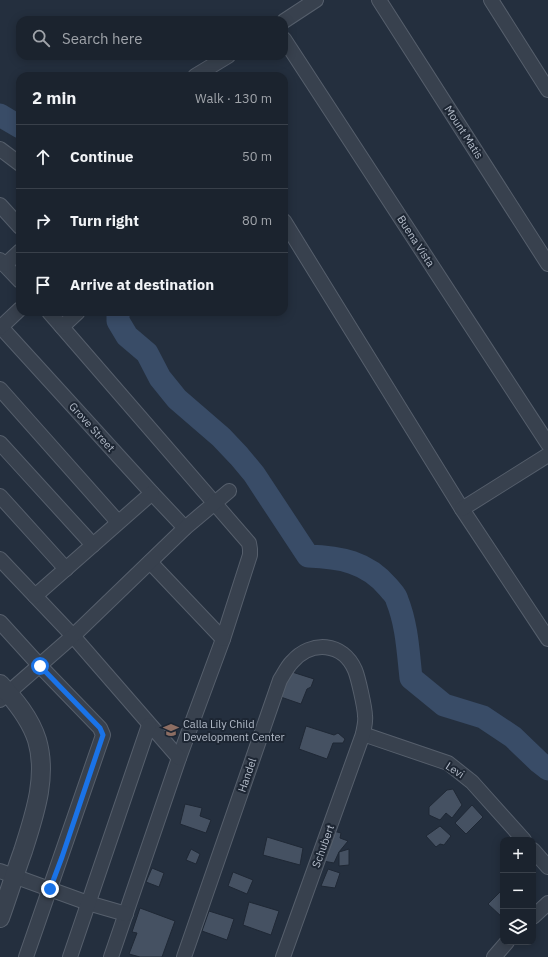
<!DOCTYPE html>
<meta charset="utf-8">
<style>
body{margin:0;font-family:"IBM Plex Sans",sans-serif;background:#242b36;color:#f1f3f6}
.controls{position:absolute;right:12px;bottom:12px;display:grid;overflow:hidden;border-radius:8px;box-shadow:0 2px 10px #0003}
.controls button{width:36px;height:36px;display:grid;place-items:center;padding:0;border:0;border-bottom:1px solid #39404a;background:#1b232e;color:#f1f3f6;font:20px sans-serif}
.stop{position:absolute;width:12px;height:12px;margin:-9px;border:3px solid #1a73e8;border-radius:50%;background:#fff}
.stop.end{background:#1a73e8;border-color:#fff;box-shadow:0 1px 4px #0008}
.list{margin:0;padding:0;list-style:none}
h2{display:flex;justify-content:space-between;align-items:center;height:52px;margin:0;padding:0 16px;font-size:17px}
h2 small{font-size:13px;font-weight:400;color:#a0a4aa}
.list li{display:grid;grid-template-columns:26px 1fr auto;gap:12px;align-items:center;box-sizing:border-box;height:64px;padding:0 16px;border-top:1px solid #39404a}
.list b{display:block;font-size:15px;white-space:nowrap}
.list em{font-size:13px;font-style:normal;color:#a0a4aa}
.icon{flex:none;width:22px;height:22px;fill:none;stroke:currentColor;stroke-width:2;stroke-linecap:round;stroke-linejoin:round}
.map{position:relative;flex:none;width:548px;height:957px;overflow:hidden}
.search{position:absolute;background:#1b232e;box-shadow:0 2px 10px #0003;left:16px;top:16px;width:272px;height:44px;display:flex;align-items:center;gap:10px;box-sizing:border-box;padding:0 14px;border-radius:12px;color:#a0a4aa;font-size:15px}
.panel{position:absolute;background:#1b232e;box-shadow:0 2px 10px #0003;left:16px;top:72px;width:272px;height:244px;border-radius:12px}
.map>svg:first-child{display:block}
</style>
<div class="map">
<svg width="548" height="957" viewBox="0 0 548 957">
<rect width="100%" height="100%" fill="#242f3e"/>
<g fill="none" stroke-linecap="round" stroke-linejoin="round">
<g stroke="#394c67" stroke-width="23">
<polyline points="0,115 20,127"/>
<path d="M 118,312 L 118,321 L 127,336 L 147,353 L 160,378 L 177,399 L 221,437 L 239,456 L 254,474 L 308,556 C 340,557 367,562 388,587 C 391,591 396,595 397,600 C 407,625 408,651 411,678 L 444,705 L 483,717 L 513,737 L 539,762 L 548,769"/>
</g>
</g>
<g fill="#455162" stroke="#1f2835">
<polygon points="289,671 314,679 311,687 307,689 301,704 272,694"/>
<polygon points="306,726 334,735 338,733 345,739 343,743 333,743 327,759 299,749"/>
<polygon points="453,789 462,805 452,818 446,813 440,820 429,815 429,807 447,790"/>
<polygon points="185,804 202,808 200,816 211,820 206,833 180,824"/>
<polygon points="472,805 483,817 466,834 455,823"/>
<polygon points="440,826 451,836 444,845 440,844 436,847 426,836"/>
<polygon points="330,830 341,833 340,838 348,841 339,852 334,863 323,861"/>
<polygon points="267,837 303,848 300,865 263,855"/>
<polygon points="191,849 200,854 196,864 186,860"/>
<polygon points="349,849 349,865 339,866 339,852"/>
<polygon points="152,868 164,873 159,887 146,882"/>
<polygon points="328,869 340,873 335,888 321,886"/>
<polygon points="233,872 253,880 247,894 228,886"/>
<polygon points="503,889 503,916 502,917 488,904"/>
<polygon points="249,902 279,911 271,935 243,925"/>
<polygon points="140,908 175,921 162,957 140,957 129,954 137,933 132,932"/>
<polygon points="209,911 234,919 227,940 202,931"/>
</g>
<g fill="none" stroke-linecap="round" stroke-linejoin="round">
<g stroke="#565f6c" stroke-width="16">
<g id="minor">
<polyline points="379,0 548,264"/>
<polyline points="491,0 548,90"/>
<polyline points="284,21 316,0"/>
<polyline points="284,39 548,444"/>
<polyline points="195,76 228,56"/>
<polyline points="0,149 20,164"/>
<polyline points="0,205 20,227"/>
<polyline points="284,221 462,509 548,639"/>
<polyline points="0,260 20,281"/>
<polyline points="5,265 20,251"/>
<polyline points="49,312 249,543 250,549 250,555 223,639 179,758 111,957"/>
<polyline points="0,326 152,493 185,528"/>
<polyline points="62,327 78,312"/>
<polyline points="0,328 20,309"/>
<polyline points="0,389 118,522"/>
<polyline points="0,443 93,545"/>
<polyline points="0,496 66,569"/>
<polyline points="462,509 548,455"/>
<polyline points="0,559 73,636 179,758"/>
<polyline points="150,562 223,639"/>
<polyline points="35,596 152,493"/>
<polyline points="0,622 40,666 100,728 103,735 26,957"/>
<polyline points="0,700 73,636 185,528 229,491"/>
<polyline points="363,734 448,763 472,782 524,840"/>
<polyline points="533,850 548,867"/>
<polyline points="0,871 88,903 126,914"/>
<polyline points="533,917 548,903"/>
<polyline points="70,957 149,725"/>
<path d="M 184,957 L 280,680 C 284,674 287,667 292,662 C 311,640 343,642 355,670 C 358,677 365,708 365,716 C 366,721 364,728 363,734 L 283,957"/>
<polyline points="494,957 507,942"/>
</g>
</g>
<g stroke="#565f6c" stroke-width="20">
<path id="tertiary" d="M 0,684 C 15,700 30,718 37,740 C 48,777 34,816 23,851 C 15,873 8,896 0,918"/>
</g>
<use href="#minor" stroke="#38414e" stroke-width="14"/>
<use href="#tertiary" stroke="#38414e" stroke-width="18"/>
</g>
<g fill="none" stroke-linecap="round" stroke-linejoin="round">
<polyline stroke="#1a73e8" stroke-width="5" points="40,666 100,728 103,735 62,857 50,889"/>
</g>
<defs>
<g id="school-bare" transform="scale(1.2)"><path d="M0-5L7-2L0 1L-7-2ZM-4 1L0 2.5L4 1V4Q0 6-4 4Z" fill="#8d6e63" stroke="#1d2633" stroke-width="2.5" paint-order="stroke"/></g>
</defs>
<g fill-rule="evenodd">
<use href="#school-bare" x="171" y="730"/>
</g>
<g text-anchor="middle" stroke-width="4" stroke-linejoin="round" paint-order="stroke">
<g font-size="11" fill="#b4bcc9" stroke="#1d2633">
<text transform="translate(464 132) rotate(57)" y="4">Mount Matis</text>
<text transform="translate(416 241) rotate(57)" y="4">Buena Vista</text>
<text transform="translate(92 427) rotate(48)" y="4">Grove Street</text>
<text transform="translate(455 770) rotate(33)" y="4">Levi</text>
<text transform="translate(247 775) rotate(-71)" y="4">Handel</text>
<text transform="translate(323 846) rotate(-70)" y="4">Schubert</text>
</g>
<g font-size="11" fill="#b4bcc9" stroke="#1d2633" text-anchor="start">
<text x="183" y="728">Calla Lily Child<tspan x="183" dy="13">Development Center</tspan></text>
</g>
</g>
</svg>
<div class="controls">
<button>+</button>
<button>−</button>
<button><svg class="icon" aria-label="layers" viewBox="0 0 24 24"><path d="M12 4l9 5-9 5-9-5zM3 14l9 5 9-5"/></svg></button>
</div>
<div class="stop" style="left:40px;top:666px"></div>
<div class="stop end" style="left:50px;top:889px"></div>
<div class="search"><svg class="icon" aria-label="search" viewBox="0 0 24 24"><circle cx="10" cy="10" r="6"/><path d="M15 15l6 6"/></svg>Search here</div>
<section class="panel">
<h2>2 min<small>Walk · 130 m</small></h2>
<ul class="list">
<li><svg class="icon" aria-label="ahead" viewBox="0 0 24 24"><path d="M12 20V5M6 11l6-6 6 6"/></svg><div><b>Continue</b></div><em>50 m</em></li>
<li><svg class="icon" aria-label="right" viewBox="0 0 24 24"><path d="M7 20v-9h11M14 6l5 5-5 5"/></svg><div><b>Turn right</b></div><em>80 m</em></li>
<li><svg class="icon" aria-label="arrive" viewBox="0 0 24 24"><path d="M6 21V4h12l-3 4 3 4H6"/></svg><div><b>Arrive at destination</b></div></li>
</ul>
</section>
</div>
